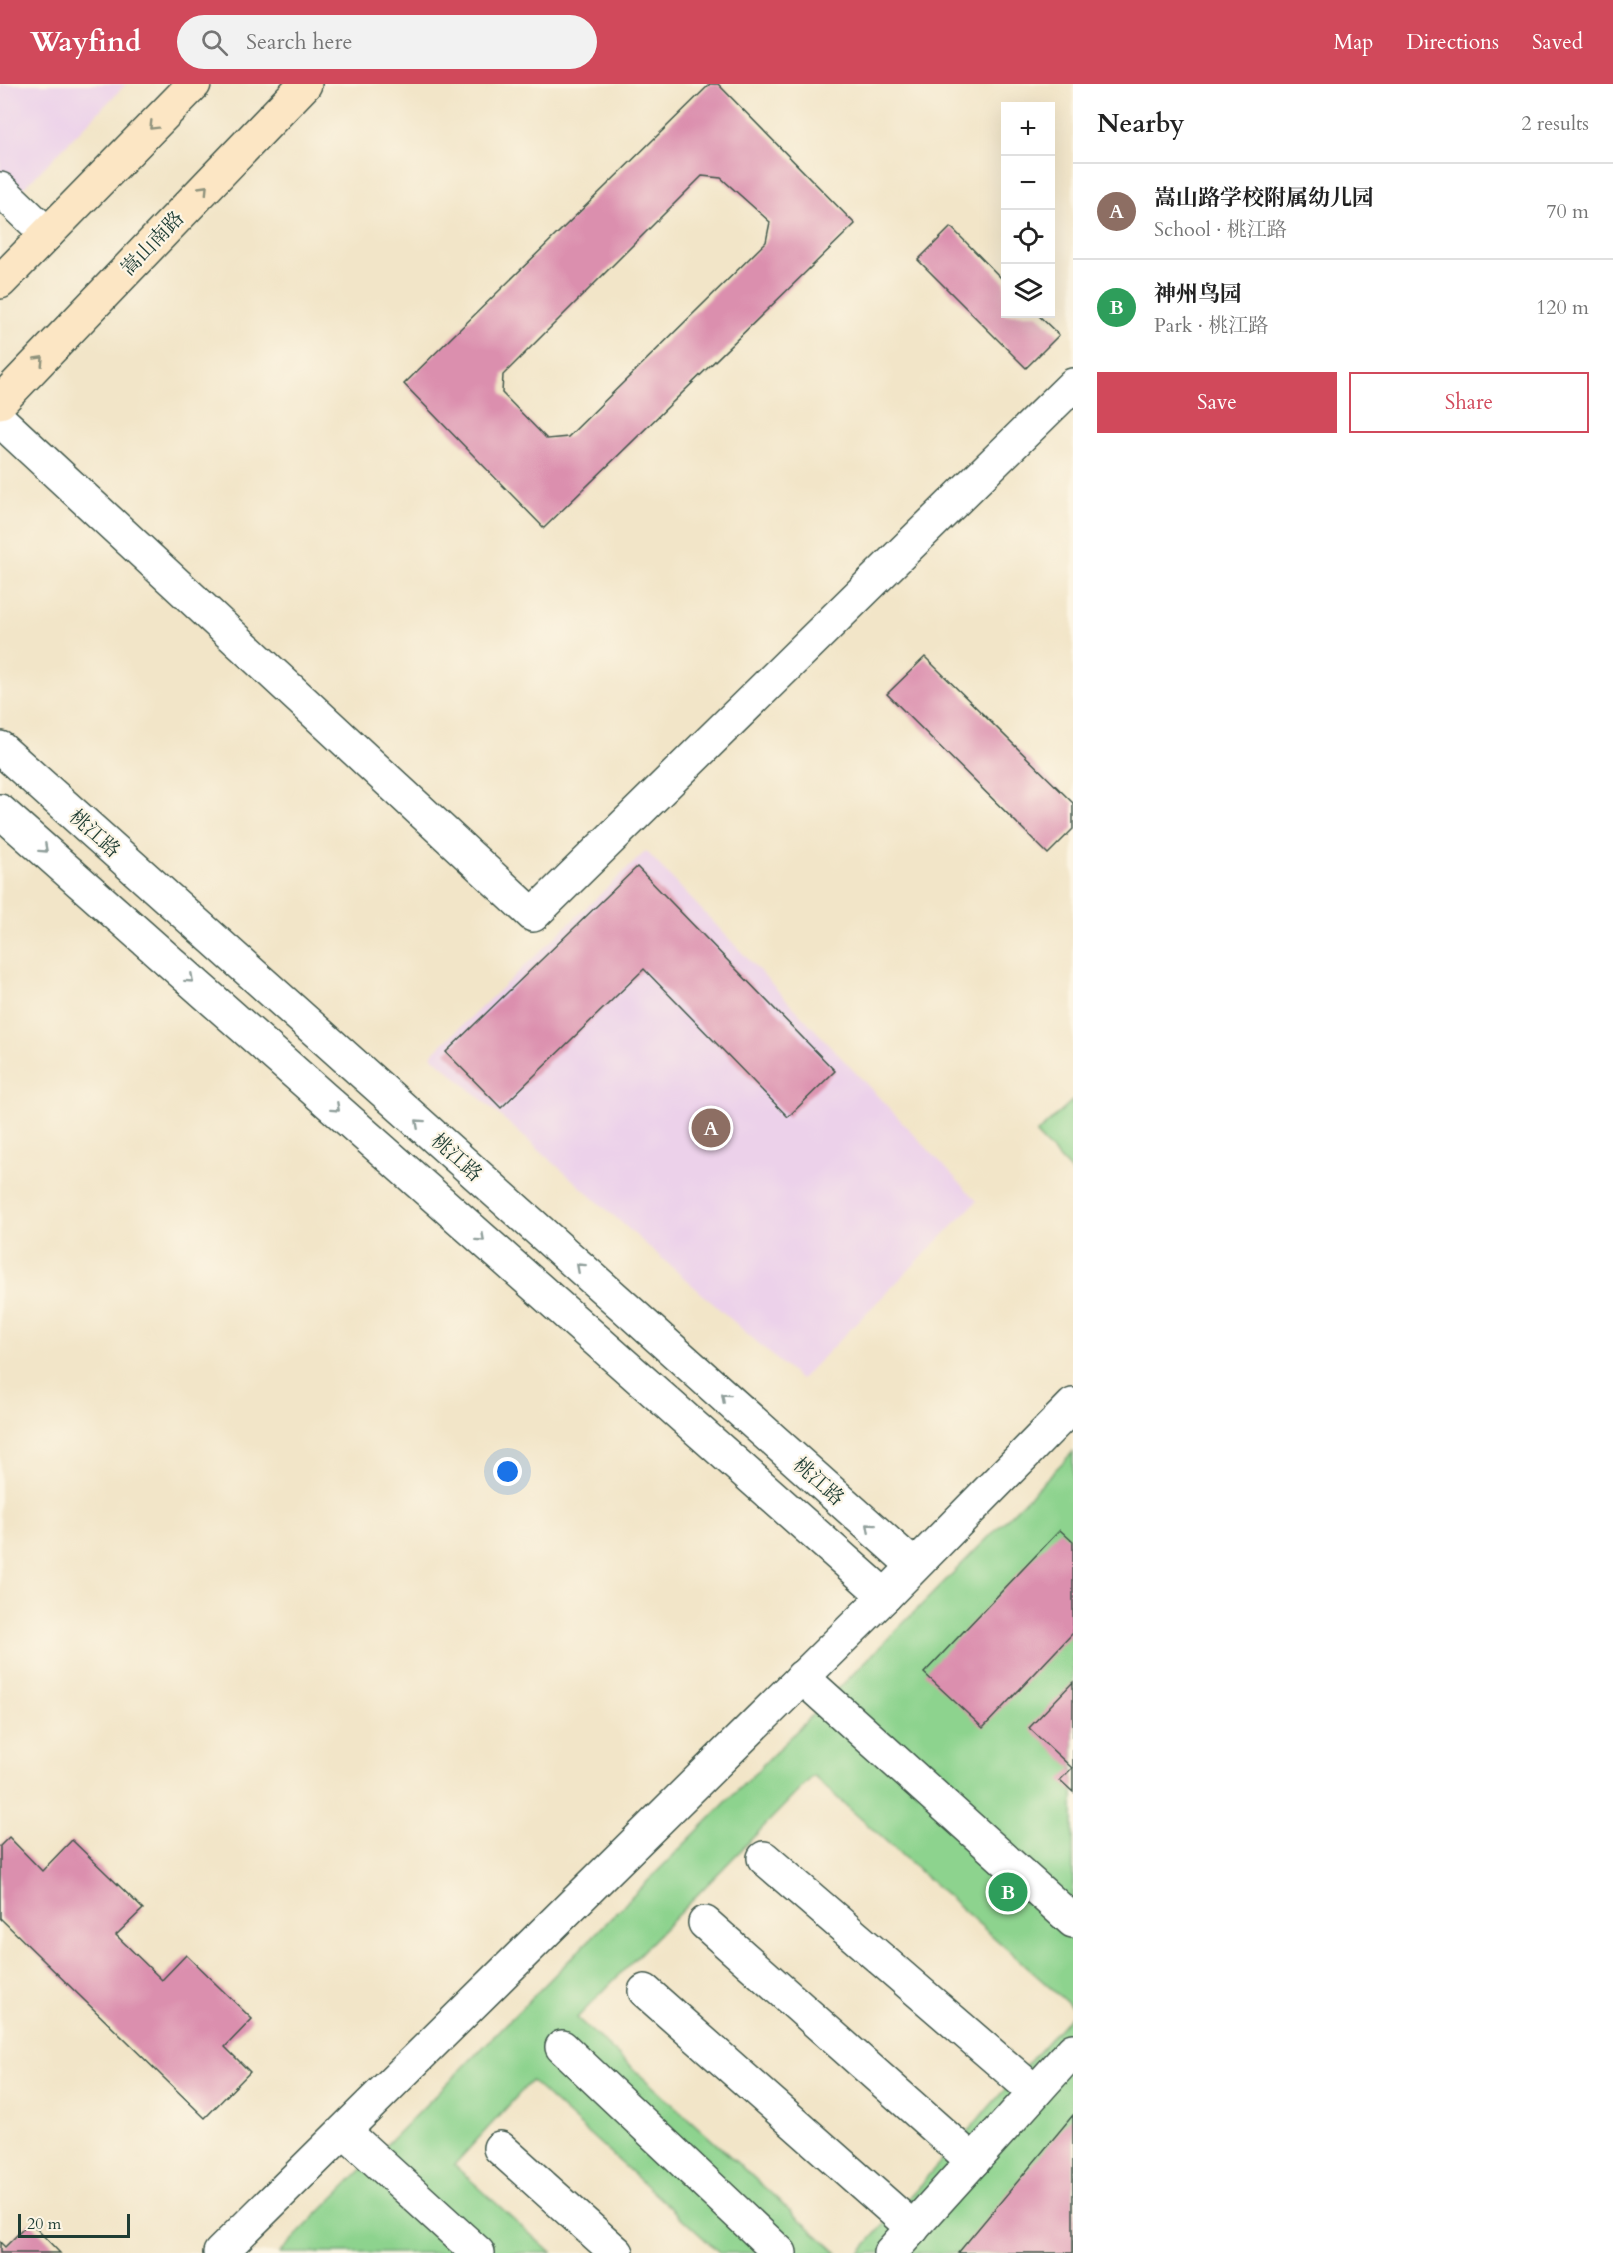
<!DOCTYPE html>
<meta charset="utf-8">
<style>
body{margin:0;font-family:Cardo,"Noto Serif SC",serif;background:#f2f2f2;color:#222}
.controls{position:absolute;right:18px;top:18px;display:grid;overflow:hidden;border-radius:0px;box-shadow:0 6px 24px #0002}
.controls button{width:54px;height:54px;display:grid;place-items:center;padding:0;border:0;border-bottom:2px solid #e0e0e0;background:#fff;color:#222;font:30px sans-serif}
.scale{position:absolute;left:18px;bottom:15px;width:112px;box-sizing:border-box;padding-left:6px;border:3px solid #1f3d34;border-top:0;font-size:16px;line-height:21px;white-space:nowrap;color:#1f3d34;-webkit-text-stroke:4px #fcf5e5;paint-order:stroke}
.you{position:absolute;left:508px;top:1388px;width:21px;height:21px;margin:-15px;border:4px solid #fff;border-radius:50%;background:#1a73e8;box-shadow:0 0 0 9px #1a73e833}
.badge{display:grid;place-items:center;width:39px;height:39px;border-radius:50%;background:#d1495b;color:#fff;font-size:20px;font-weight:700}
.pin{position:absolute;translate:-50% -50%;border:3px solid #fff;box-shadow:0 2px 6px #0006}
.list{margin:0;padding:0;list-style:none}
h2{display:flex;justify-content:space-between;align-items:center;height:78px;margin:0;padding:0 24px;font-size:26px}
h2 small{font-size:20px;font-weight:400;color:#767676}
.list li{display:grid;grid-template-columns:39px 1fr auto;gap:18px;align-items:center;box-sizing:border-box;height:96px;padding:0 24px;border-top:2px solid #e0e0e0}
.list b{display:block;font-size:22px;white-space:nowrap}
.list p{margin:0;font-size:20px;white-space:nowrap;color:#767676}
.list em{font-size:20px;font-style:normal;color:#767676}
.actions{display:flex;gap:12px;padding:18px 24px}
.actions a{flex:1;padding:14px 0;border:2px solid #d1495b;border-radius:0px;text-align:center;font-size:21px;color:#d1495b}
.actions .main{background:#d1495b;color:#fff}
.icon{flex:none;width:33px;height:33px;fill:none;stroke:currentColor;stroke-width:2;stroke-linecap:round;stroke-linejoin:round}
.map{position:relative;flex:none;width:1073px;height:2169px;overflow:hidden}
header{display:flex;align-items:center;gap:36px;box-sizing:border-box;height:84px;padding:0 30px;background:#d1495b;color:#fff}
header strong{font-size:28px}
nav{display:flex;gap:33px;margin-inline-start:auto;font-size:21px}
.search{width:420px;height:54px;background:#f2f2f2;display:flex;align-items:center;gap:15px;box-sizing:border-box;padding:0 21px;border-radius:33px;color:#767676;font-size:22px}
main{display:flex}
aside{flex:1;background:#fff}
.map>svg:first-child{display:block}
</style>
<header>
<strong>Wayfind</strong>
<div class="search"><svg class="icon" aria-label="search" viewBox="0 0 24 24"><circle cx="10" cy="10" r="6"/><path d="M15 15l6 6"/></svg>Search here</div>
<nav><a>Map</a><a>Directions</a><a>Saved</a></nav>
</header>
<main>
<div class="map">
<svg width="1073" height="2169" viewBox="0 0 1073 2169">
<rect width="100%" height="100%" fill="#fcf5e5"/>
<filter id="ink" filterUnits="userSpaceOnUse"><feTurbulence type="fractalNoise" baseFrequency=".0167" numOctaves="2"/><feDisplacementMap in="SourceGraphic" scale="12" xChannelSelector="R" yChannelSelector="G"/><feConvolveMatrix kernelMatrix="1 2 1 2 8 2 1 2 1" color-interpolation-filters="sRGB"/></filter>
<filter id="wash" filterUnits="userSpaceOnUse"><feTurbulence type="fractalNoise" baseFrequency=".008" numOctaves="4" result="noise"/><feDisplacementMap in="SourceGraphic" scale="24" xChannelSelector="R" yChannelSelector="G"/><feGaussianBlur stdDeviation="1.35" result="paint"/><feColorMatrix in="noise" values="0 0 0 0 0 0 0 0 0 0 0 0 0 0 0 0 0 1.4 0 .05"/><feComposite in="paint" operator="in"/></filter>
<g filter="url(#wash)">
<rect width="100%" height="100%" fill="#f2e5c8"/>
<g fill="#ecd1ea">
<polygon points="0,0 126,0 0,128"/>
<polygon points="646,767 977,1117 800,1296 431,971"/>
</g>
<g fill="#8dd38e" stroke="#568861" stroke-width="1.5">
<polygon points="1073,1016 1073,1089 1036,1050"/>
<polygon points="1073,1368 1073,1924 813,1692 577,1934 837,2169 720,2169 531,1997 454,2081 551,2169 279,2169"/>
<polygon points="1073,1929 1073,2169 859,2169"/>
</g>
<g id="blocks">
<g fill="#db8fae" fill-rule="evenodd">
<path d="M 710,0 L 718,0 L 855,140 L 544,444 L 404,300 ZM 702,92 L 721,94 L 770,138 L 766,158 L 568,353 L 547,355 L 502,309 L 503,291 Z"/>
<polygon points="951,143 1005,198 1005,230 1037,230 1059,251 1026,284 918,176"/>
<polygon points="925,573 1073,719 1073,745 1048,770 887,610"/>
<polygon points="637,783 835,987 788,1033 644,885 501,1024 446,968"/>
<polygon points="1060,1446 1073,1458 1073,1549 983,1644 924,1589"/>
<polygon points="1073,1598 1073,1708 1060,1696 1072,1684 1029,1644"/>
<polygon points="9,1753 42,1787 72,1756 143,1825 116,1851 162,1896 186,1871 252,1935 225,1963 250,1988 205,2034 0,1834 0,1762"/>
<polygon points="1073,2031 1073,2169 958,2169"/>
<polygon points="30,2138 60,2169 0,2169 0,2158 5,2163"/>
</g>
</g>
</g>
<g filter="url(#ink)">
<use href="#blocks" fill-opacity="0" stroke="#3f564a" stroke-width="1.5"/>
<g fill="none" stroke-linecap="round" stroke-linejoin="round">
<g stroke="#3f564a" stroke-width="36">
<g id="minor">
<polyline points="0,105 47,150"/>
<polyline points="0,336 533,831 1073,301"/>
<polyline points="802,1593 1073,1837"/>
<polyline points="764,1774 1035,2008"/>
<polyline points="705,1839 973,2077"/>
<polyline points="645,1907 913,2144"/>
<polyline points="562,1963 780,2169"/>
<polyline points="344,2047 478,2169"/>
<polyline points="500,2064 617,2169"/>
<polyline points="890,2169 1073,1966"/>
</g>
</g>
<g stroke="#3f564a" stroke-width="36">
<g id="tertiary">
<polyline points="0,664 914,1482"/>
<polyline points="0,727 885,1512"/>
<polyline points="220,2169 885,1512 1073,1321"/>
</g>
</g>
<g stroke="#3f564a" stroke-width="36">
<g id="secondary">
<polyline points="0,198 194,0"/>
<polyline points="0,318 305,0"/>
</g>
</g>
<use href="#minor" stroke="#fff" stroke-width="33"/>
<use href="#tertiary" stroke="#fff" stroke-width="33"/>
<use href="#secondary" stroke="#fce6c4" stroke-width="33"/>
</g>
<defs><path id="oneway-chevron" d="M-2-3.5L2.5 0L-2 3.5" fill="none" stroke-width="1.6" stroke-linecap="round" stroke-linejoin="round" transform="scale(1.5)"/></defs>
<g stroke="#8e927c">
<use href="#oneway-chevron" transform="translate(153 42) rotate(135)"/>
<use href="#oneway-chevron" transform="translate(204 105) rotate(-46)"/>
<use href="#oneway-chevron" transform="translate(40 276) rotate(-46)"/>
</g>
<g stroke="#8f9e9a">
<use href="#oneway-chevron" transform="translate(44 765) rotate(42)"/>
<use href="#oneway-chevron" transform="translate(190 895) rotate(42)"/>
<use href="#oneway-chevron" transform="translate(336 1024) rotate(42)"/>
<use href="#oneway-chevron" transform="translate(419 1039) rotate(-138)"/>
<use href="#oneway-chevron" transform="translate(481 1154) rotate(42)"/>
<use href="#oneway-chevron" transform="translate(580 1183) rotate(-138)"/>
<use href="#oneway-chevron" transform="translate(725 1313) rotate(-138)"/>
<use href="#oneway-chevron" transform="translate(870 1443) rotate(-138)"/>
</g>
</g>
<g text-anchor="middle" stroke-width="4.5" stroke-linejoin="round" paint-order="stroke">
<g font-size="20" fill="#1f3d34" stroke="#fcf5e5">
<text transform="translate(152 159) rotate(-46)" y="7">嵩山南路</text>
<text transform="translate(95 749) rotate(42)" y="7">桃江路</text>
<text transform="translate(457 1073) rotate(42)" y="7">桃江路</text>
<text transform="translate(819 1397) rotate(42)" y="7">桃江路</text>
</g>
</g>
</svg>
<div class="controls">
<button>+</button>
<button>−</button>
<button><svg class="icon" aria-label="locate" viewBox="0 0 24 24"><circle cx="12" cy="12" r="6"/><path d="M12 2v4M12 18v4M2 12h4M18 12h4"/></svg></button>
<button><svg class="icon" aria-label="layers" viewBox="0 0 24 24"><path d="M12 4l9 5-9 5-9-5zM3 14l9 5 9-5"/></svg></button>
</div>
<div class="scale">20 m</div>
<div class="you"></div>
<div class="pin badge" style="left:711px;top:1044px;background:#8d6e63">A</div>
<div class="pin badge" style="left:1008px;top:1808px;background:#2e9e5b">B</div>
</div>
<aside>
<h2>Nearby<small>2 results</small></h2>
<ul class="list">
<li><span class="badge" style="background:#8d6e63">A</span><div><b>嵩山路学校附属幼儿园</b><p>School · 桃江路</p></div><em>70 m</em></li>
<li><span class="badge" style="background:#2e9e5b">B</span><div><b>神州鸟园</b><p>Park · 桃江路</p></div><em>120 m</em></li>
</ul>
<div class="actions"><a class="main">Save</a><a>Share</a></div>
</aside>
</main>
